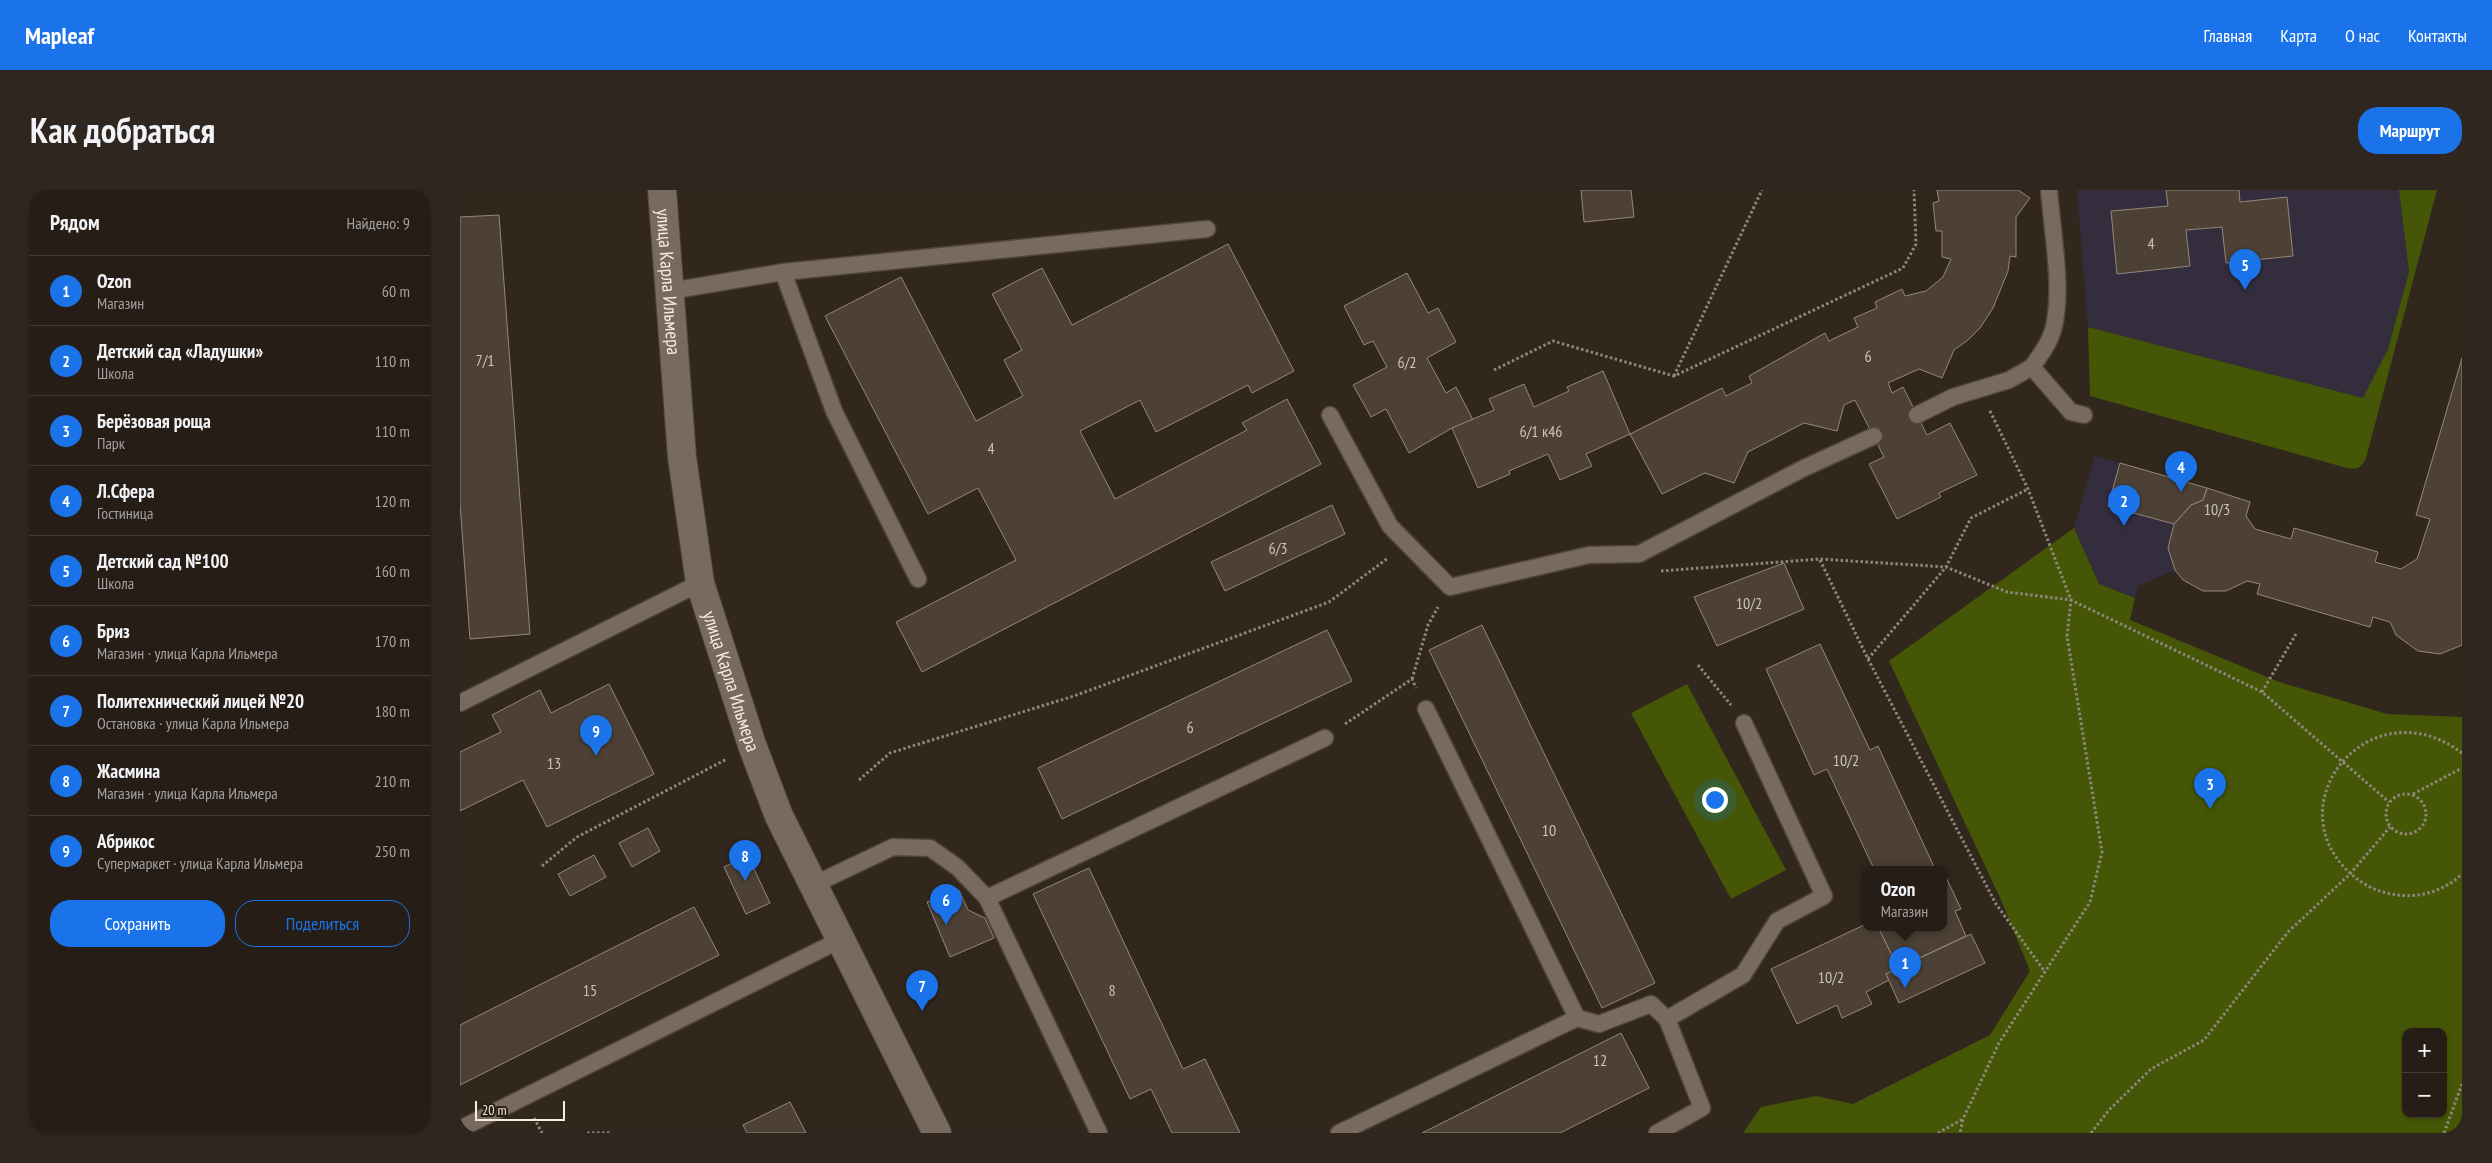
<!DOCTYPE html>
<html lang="ru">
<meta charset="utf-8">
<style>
body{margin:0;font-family:"PT Sans Narrow",sans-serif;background:#2e261f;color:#f1f3f6}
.controls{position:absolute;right:15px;bottom:15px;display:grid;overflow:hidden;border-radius:10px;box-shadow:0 1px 4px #0004}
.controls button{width:45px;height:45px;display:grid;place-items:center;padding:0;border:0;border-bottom:1px solid #423b35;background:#261d16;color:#f1f3f6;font:25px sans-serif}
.scale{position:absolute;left:15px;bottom:12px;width:90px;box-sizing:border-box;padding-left:5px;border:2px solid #f5ede6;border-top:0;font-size:14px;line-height:18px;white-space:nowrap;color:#f5ede6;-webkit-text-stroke:4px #281d13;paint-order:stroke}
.you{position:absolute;left:1254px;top:609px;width:18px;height:18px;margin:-12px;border:4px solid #fff;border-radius:50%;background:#1a73e8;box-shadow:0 0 0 8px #1a73e833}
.badge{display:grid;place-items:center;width:32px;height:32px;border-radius:50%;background:#1a73e8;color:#fff;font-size:16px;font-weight:700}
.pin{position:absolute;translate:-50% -41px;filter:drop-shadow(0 1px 2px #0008)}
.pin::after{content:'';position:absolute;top:26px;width:18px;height:15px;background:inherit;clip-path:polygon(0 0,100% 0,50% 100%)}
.popup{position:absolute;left:1402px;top:676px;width:85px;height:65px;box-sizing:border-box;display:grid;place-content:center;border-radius:10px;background:#261d16;filter:drop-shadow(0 1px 4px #0005);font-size:16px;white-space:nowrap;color:#a4a2a1}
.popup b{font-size:19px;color:#f1f3f6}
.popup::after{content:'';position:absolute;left:50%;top:100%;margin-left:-10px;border:10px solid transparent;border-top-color:#261d16}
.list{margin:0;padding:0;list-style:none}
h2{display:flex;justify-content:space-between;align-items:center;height:65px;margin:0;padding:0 20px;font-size:21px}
h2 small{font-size:16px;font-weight:400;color:#a4a2a1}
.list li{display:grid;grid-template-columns:32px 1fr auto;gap:15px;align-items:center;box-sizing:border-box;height:70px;padding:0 20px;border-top:1px solid #423b35}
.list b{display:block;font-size:19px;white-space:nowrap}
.list p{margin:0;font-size:16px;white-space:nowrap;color:#a4a2a1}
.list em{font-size:16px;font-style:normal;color:#a4a2a1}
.actions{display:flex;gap:10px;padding:15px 20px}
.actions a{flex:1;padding:11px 0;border:1px solid #1a73e8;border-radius:20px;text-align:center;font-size:18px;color:#1a73e8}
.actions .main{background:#1a73e8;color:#fff}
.map{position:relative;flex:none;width:2002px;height:943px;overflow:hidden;border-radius:20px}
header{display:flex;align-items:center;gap:30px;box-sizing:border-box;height:70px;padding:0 25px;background:#1a73e8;color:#fff}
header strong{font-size:24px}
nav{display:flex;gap:28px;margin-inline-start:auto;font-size:18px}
.intro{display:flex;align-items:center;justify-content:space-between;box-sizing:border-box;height:120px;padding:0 30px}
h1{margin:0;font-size:35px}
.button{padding:12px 22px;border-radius:20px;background:#1a73e8;color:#fff;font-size:18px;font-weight:700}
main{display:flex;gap:30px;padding:0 30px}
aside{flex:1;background:#261d16;border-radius:20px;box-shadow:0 1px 4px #0004}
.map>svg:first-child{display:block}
</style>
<header>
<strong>Mapleaf</strong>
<nav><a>Главная</a><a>Карта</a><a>О нас</a><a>Контакты</a></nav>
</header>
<div class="intro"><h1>Как добраться</h1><a class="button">Маршрут</a></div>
<main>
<aside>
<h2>Рядом<small>Найдено: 9</small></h2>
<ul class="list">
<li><span class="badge">1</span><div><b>Ozon</b><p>Магазин</p></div><em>60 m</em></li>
<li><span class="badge">2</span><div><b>Детский сад «Ладушки»</b><p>Школа</p></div><em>110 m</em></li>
<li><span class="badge">3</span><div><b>Берёзовая роща</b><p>Парк</p></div><em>110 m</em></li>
<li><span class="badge">4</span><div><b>Л.Сфера</b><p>Гостиница</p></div><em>120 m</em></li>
<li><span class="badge">5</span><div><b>Детский сад №100</b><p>Школа</p></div><em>160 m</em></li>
<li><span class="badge">6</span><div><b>Бриз</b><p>Магазин · улица Карла Ильмера</p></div><em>170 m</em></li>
<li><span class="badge">7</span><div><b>Политехнический лицей №20</b><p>Остановка · улица Карла Ильмера</p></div><em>180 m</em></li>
<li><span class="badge">8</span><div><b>Жасмина</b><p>Магазин · улица Карла Ильмера</p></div><em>210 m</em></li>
<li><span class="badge">9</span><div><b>Абрикос</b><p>Супермаркет · улица Карла Ильмера</p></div><em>250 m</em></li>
</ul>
<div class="actions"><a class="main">Сохранить</a><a>Поделиться</a></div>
</aside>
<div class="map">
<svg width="2002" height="943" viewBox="0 0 2002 943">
<rect width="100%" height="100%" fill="#32271d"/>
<g fill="#332d3e">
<polygon points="1617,0 1939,0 1949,82 1928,159 1903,208 1628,137"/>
<polygon points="1635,266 1747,298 1743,310 1721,324 1714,334 1708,358 1715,380 1678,396 1675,408 1639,394 1614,338"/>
</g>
<g fill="#455706" fill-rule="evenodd">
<path d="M 1939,0 L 1977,0 L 1906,268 C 1903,277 1896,280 1887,278 L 1630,206 L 1628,137 L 1903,208 L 1928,159 L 1949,82 Z"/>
<path d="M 1614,338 L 1639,394 L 1675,408 L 1670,430 L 1819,492 L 1927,524 L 2002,527 L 2002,943 L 1283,943 L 1301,917 L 1356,906 L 1393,914 L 1530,845 L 1570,781 L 1541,710 L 1429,471 ZM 1946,842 L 1983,842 L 1983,924 L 1946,924 Z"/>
<polygon points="1227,494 1326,680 1271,709 1171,523"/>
</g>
<g fill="#4d4136" stroke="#95877b">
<polygon points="1121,0 1171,0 1174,27 1124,32"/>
<polygon points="1477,0 1558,0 1570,8 1556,27 1556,67 1550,66 1548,81 1533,118 1520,138 1508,150 1494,160 1482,188 1459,179 1428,193 1432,203 1443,197 1467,245 1490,233 1517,285 1479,303 1481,307 1437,329 1409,274 1424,267 1395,210 1384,215 1377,241 1344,233 1288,262 1274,293 1245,283 1202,304 1170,244 1262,198 1266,206 1292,193 1289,186 1365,143 1369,151 1398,137 1394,128 1417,118 1415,112 1442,99 1445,106 1466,101 1483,87 1491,69 1482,67 1482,41 1476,41 1473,13 1479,11"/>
<polygon points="1706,0 1779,0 1780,12 1827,7 1833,66 1766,73 1762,37 1726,40 1730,76 1657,84 1651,21 1708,16"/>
<polygon points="39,25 70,444 10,449 0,314 0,27"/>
<polygon points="768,54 834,181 792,203 788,195 696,242 680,210 620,241 655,309 787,240 782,233 827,209 861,274 462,482 436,432 556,370 518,298 468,324 365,126 441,87 516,231 563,206 544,170 562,160 532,104 582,78 612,135"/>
<polygon points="947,83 968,123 978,118 996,152 967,168 986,203 996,197 1013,230 992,238 949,263 926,219 911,227 893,195 927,177 913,151 904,155 884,116"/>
<polygon points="2002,168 2002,455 1980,464 1958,461 1936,445 1930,432 1913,427 1910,437 1797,404 1800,394 1787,391 1766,401 1743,401 1723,390 1715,380 1708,358 1714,334 1731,315 1743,310 1747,298 1790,312 1786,326 1795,339 1831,349 1834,338 1918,362 1915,372 1941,379 1957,369 1970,329 1956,325"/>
<polygon points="1143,181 1170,244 1126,264 1132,276 1100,290 1088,264 1049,281 1050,284 1018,298 992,238 1034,220 1029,209 1064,194 1074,217 1109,201 1107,197"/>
<polygon points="1660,273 1747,298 1743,310 1731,315 1714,334 1648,316"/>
<polygon points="872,315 885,344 765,401 751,372"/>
<polygon points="1324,373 1344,419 1257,456 1234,407"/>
<polygon points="1022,435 1195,793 1142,818 969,460"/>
<polygon points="867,440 892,491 602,629 578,578"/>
<polygon points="1360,454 1410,560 1418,556 1475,679 1414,679 1367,579 1354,585 1306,479"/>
<polygon points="149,494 194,584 87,637 63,590 0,621 0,562 41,542 32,525 80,500 91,523"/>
<polygon points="188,638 200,661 172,677 159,653"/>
<polygon points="134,665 146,687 110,706 98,684"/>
<polygon points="288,666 310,713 286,724 264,677"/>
<polygon points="629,678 723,879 745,869 780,943 712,943 691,899 670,909 573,704"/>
<polygon points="1486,687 1501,719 1495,721 1506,746 1438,778 1418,737 1484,737 1484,689"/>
<polygon points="499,700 508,720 525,728 534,748 490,767 467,712"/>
<polygon points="234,717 259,765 0,895 0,835"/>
<polygon points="1406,734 1406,737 1418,737 1438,778 1426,784 1429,790 1406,802 1412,814 1382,828 1377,815 1337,834 1311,779"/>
<polygon points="1511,744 1525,773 1439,813 1426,784"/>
<polygon points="1161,843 1189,898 1100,943 962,943"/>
<polygon points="330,912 346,943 287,943 283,935"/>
</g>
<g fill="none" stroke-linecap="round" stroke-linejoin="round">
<g stroke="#4f453c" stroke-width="19">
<g id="lane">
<polyline points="323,82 374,221 458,389"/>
<polyline points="210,101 323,82 747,39"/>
<path d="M 1572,177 C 1581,164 1591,151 1594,136 C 1603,97 1592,40 1589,0"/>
<polyline points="870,225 930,336 990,397 1129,365 1179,364 1344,278 1414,246"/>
<polyline points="1457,225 1493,207 1549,190 1572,177 1611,222 1624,225"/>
<polyline points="0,513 240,393"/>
<polyline points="353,695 433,657 470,658 497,677 527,708 639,943"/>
<polyline points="527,708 865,548"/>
<polyline points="1117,828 1139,834 1191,814 1207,829 1283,785 1317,731 1364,706 1284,533"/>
<polyline points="0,939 380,750"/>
<polyline points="879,943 1117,828 966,519"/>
<polyline points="1197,943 1242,918 1207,829"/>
</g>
</g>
<g stroke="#4f453c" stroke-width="30">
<g id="secondary">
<path id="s1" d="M 202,0 L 222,267 L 240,393 L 292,555 L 319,626 L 477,943"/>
</g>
</g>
<g stroke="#8f867d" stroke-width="3" stroke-dasharray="2.5 2.5" stroke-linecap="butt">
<polyline points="1034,180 1093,151 1214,186 1443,78 1456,54 1454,0"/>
<polyline points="1214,186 1302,0"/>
<polyline points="1530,221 1568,299 1611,410 1802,502 1929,612"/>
<polyline points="1360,370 1408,469 1536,714 1585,782"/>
<polyline points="1201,381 1360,369 1486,377 1547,402 1611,410 1607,446 1642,662 1630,712 1539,853 1503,929 1500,943"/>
<polyline points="1408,469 1486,377 1511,328 1568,299"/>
<polyline points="1238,475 1271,515"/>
<polyline points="952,489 968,435 978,417"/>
<polyline points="1802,502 1836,444"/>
<polyline points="885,534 952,489 956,498"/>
<path d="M 2002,563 C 1914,497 1820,605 1883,676 C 1896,690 1912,701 1932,704 C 1957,709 1983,702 2002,684"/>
<polyline points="399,590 430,563 614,506 869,412 928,368"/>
<circle cx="1946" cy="624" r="20"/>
<polyline points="1953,604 2002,578"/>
<polyline points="82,676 117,647 267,569"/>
<polyline points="74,928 82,943"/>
<polyline points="127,943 150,943"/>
<polyline points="1478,943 1503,929"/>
<polyline points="1631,943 1649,920 1691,879 1744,850 1828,742 1890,684 1930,637"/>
<polyline points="1984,943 2002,894"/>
</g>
<use href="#lane" stroke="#786a5e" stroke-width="16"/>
<use href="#secondary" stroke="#786a5e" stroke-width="28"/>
</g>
<g text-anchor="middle" stroke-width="4" stroke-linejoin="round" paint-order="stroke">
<g font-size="16" fill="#cbc2ba">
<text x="1691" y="59">4</text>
<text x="1408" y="172">6</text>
<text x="25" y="176">7/1</text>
<text x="947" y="178">6/2</text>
<text x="1081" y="247">6/1 к46</text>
<text x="531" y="264">4</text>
<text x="1757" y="325">10/3</text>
<text x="818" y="364">6/3</text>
<text x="1289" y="419">10/2</text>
<text x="730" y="543">6</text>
<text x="1386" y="576">10/2</text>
<text x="94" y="579">13</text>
<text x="1089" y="646">10</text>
<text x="1371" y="793">10/2</text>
<text x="130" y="806">15</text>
<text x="652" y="806">8</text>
<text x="1140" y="876">12</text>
</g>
<g font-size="19" fill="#f5ede6" stroke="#281d13">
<text dy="7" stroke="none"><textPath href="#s1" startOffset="92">улица Карла Ильмера</textPath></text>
<text dy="7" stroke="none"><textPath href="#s1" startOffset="498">улица Карла Ильмера</textPath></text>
</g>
</g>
</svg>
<div class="controls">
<button>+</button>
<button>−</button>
</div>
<div class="scale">20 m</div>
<div class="you"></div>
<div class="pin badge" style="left:1445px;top:798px">1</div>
<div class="popup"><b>Ozon</b>Магазин</div>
<div class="pin badge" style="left:1664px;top:336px">2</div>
<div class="pin badge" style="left:1750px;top:619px">3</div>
<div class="pin badge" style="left:1721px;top:302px">4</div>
<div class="pin badge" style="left:1785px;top:100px">5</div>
<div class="pin badge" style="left:486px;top:735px">6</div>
<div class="pin badge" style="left:462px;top:821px">7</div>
<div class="pin badge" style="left:285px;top:691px">8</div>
<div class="pin badge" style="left:136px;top:566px">9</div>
</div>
</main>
